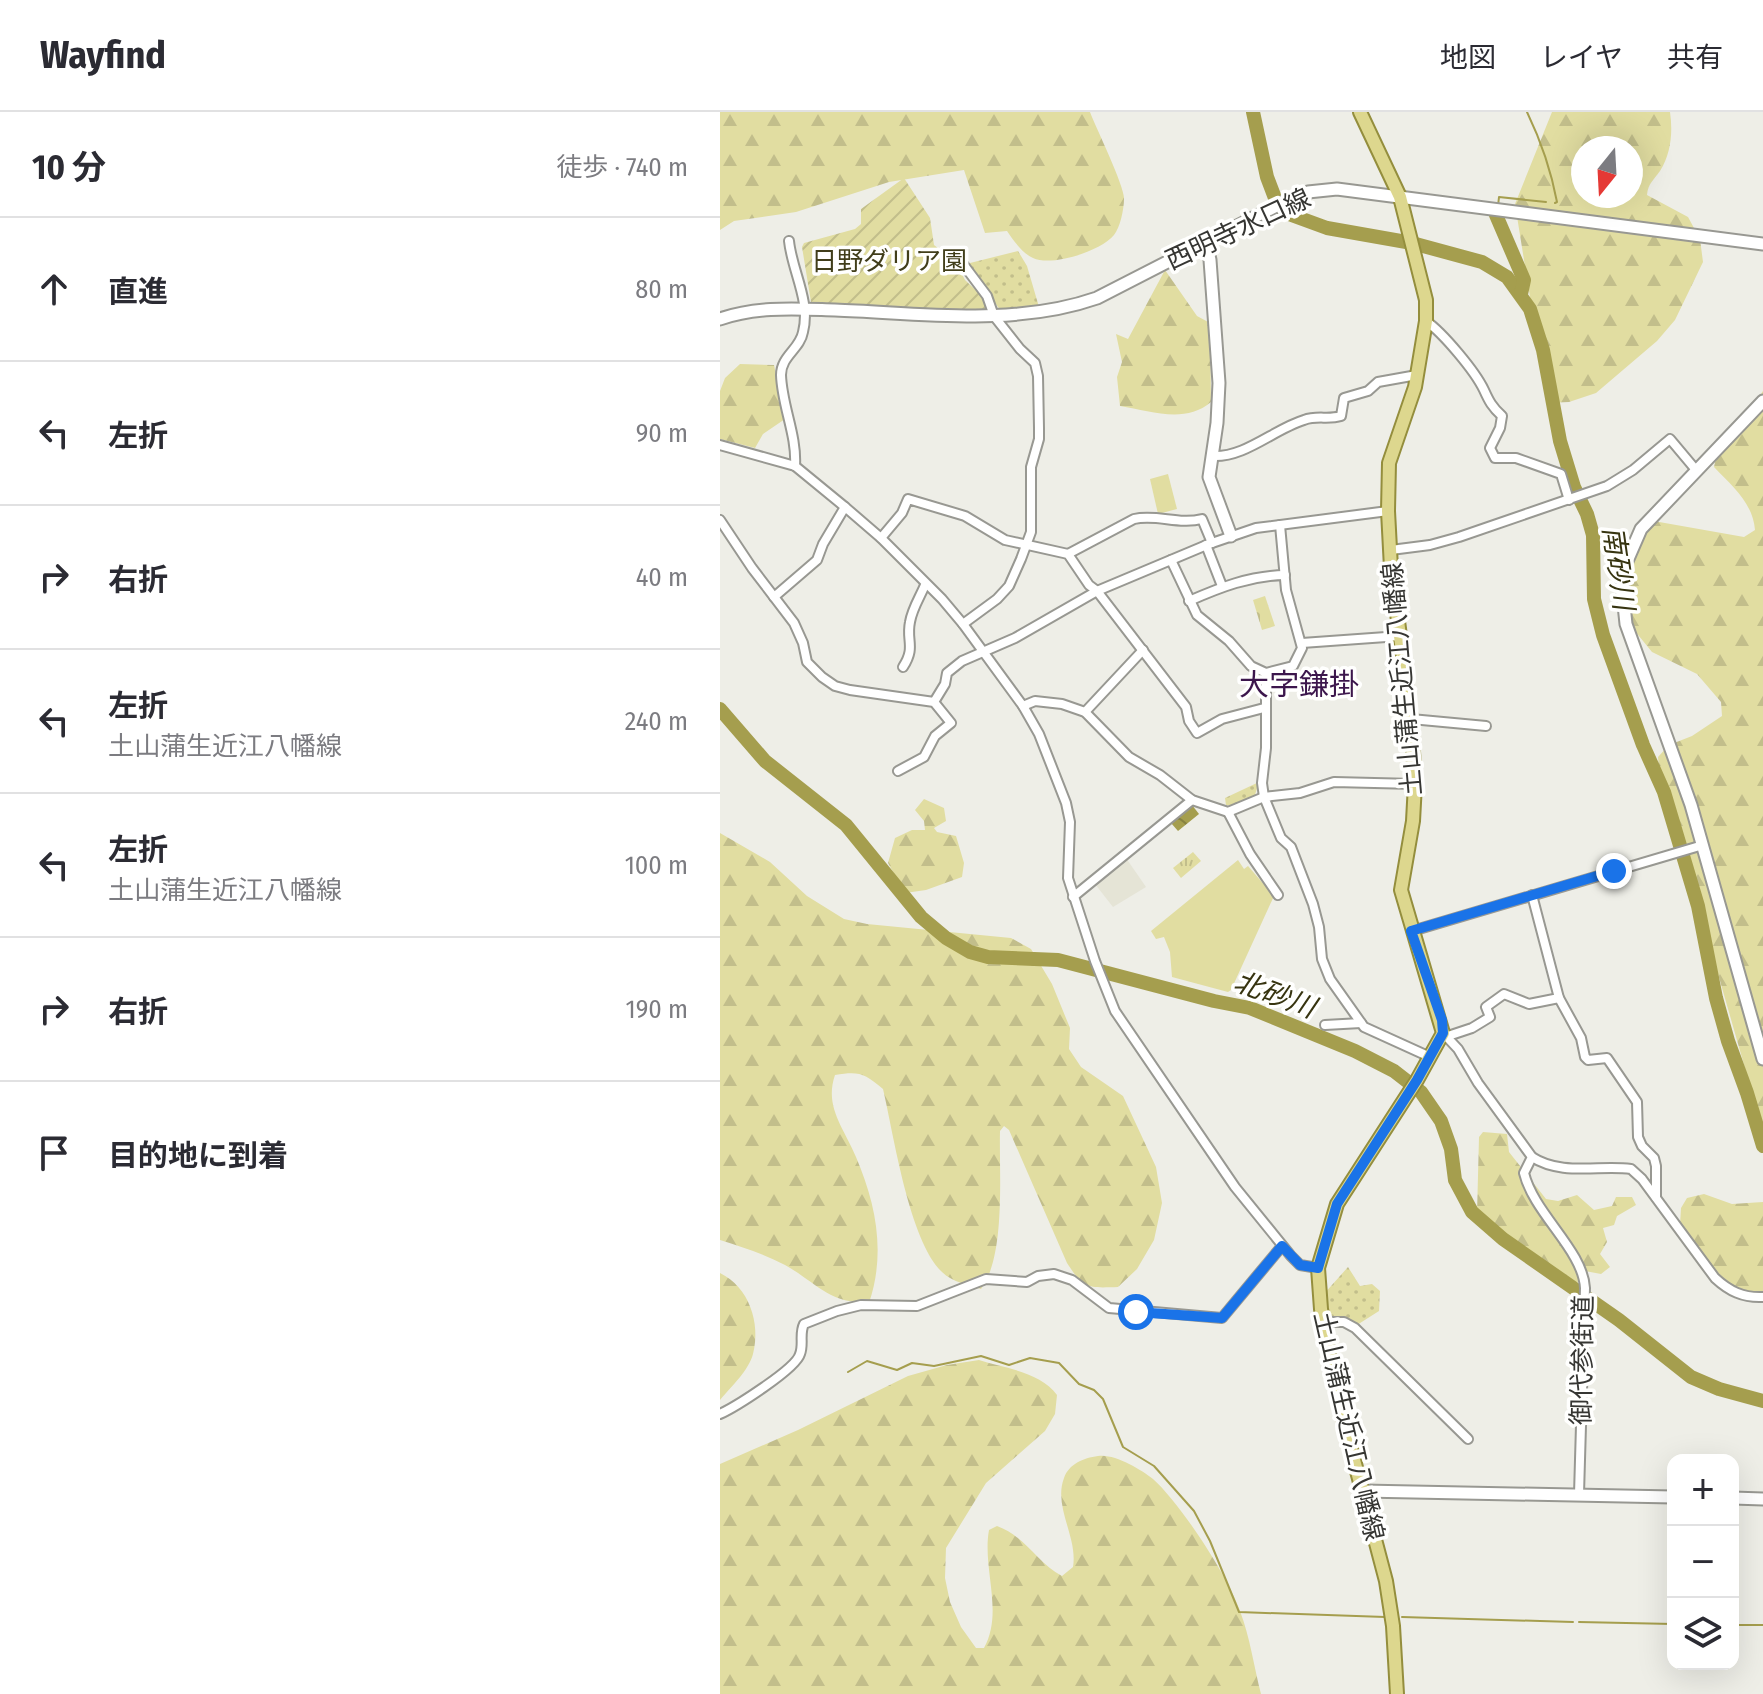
<!DOCTYPE html>
<html lang="ja">
<meta charset="utf-8">
<style>
body{margin:0;font-family:"Fira Sans Condensed","Noto Sans JP",sans-serif;background:#f7f7f7;color:#2b2b33}
.controls{position:absolute;right:24px;bottom:24px;display:grid;overflow:hidden;border-radius:16px;box-shadow:0 8px 32px #0002}
.controls button{width:72px;height:72px;display:grid;place-items:center;padding:0;border:0;border-bottom:2px solid #e1e1e2;background:#fff;color:#2b2b33;font:40px sans-serif}
.compass{position:absolute;left:851px;top:24px;width:72px;height:72px;border-radius:50%;background:#fff;box-shadow:0 8px 32px #0002;rotate:198deg}
.stop{position:absolute;width:24px;height:24px;margin:-18px;border:6px solid #1a73e8;border-radius:50%;background:#fff}
.stop.end{background:#1a73e8;border-color:#fff;box-shadow:0 2px 8px #0008}
.list{margin:0;padding:0;list-style:none}
h2{display:flex;justify-content:space-between;align-items:center;height:104px;margin:0;padding:0 32px;font-size:34px}
h2 small{font-size:26px;font-weight:400;color:#7c7c81}
.list li{display:grid;grid-template-columns:52px 1fr auto;gap:24px;align-items:center;box-sizing:border-box;height:144px;padding:0 32px;border-top:2px solid #e1e1e2}
.list b{display:block;font-size:30px;white-space:nowrap}
.list p{margin:0;font-size:26px;white-space:nowrap;color:#7c7c81}
.list em{font-size:26px;font-style:normal;color:#7c7c81}
.icon{flex:none;width:44px;height:44px;fill:none;stroke:currentColor;stroke-width:2;stroke-linecap:round;stroke-linejoin:round}
.map{position:relative;flex:none;width:1043px;height:1582px;overflow:hidden}
header{display:flex;align-items:center;gap:48px;box-sizing:border-box;height:112px;padding:0 40px;background:#fff;border-bottom:2px solid #e1e1e2}
header strong{font-size:38px}
nav{display:flex;gap:44px;margin-inline-start:auto;font-size:28px}
main{display:flex}
aside{flex:1;background:#fff}
.map>svg:first-child{display:block}
</style>
<header>
<strong>Wayfind</strong>
<nav><a>地図</a><a>レイヤ</a><a>共有</a></nav>
</header>
<main>
<aside>
<h2>10 分<small>徒歩 · 740 m</small></h2>
<ul class="list">
<li><svg class="icon" aria-label="ahead" viewBox="0 0 24 24"><path d="M12 20V5M6 11l6-6 6 6"/></svg><div><b>直進</b></div><em>80 m</em></li>
<li><svg class="icon" aria-label="left" viewBox="0 0 24 24"><path d="M17 20v-9H6M10 6l-5 5 5 5"/></svg><div><b>左折</b></div><em>90 m</em></li>
<li><svg class="icon" aria-label="right" viewBox="0 0 24 24"><path d="M7 20v-9h11M14 6l5 5-5 5"/></svg><div><b>右折</b></div><em>40 m</em></li>
<li><svg class="icon" aria-label="left" viewBox="0 0 24 24"><path d="M17 20v-9H6M10 6l-5 5 5 5"/></svg><div><b>左折</b><p>土山蒲生近江八幡線</p></div><em>240 m</em></li>
<li><svg class="icon" aria-label="left" viewBox="0 0 24 24"><path d="M17 20v-9H6M10 6l-5 5 5 5"/></svg><div><b>左折</b><p>土山蒲生近江八幡線</p></div><em>100 m</em></li>
<li><svg class="icon" aria-label="right" viewBox="0 0 24 24"><path d="M7 20v-9h11M14 6l5 5-5 5"/></svg><div><b>右折</b></div><em>190 m</em></li>
<li><svg class="icon" aria-label="arrive" viewBox="0 0 24 24"><path d="M6 21V4h12l-3 4 3 4H6"/></svg><div><b>目的地に到着</b></div></li>
</ul>
</aside>
<div class="map">
<svg width="1043" height="1582" viewBox="0 0 1043 1582">
<defs>
<pattern id="grass-tufts" width="24" height="20" patternUnits="userSpaceOnUse" patternTransform="scale(2)"><rect width="24" height="20" fill="#e1dda1"/><path d="M3 7l-1-3M5 7V3M7 7l1-3M15 17l-1-3M17 17v-4M19 17l1-3" fill="none" stroke="#c2be8b"/></pattern>
<pattern id="forest-firs" width="22" height="20" patternUnits="userSpaceOnUse" patternTransform="scale(2)"><rect width="22" height="20" fill="#e1dda1"/><path d="M5 1l3.5 6h-7zM16 11l3.5 6h-7z" fill="#c2be8b"/></pattern>
<pattern id="cemetery-stones" width="16" height="16" patternUnits="userSpaceOnUse" patternTransform="scale(2)"><rect width="16" height="16" fill="#e1dda1"/><path d="M2 7V4a2 2 0 0 1 4 0v3zM10 15v-3a2 2 0 0 1 4 0v3z" fill="#c2be8b"/></pattern>
<pattern id="park-dots" width="8" height="8" patternUnits="userSpaceOnUse" patternTransform="scale(2)"><rect width="8" height="8" fill="#e1dda1"/><path d="M2 2h.1M6 6h.1" fill="none" stroke="#c2be8b" stroke-width="1.8" stroke-linecap="round"/></pattern>
<pattern id="garden-furrows" width="10" height="10" patternUnits="userSpaceOnUse" patternTransform="scale(2)"><rect width="10" height="10" fill="#e1dda1"/><path d="M-1 1l2-2M0 10L10 0M9 11l2-2" fill="none" stroke="#c2be8b"/></pattern>
<pattern id="water-waves" width="16" height="10" patternUnits="userSpaceOnUse" patternTransform="scale(2)"><rect width="16" height="10" fill="#a59e4e"/><path d="M0 5q4-4 8 0t8 0" fill="none" stroke="#878241"/></pattern>
</defs>
<rect width="100%" height="100%" fill="#eeeee7"/>
<polygon fill="#e5e4d6" points="406,746 426,775 393,795 375,772"/>
<polygon fill="url(#grass-tufts)" points="473,740 481,749 461,766 453,756"/>
<g fill="url(#forest-firs)" fill-rule="evenodd">
<path d="M 0,0 L 370,0 C 376,16 405,75 404,87 C 404,97 400,116 394,123 C 381,139 332,155 313,146 C 302,141 293,128 287,119 L 265,121 L 244,58 L 169,70 L 76,100 L 14,109 L 0,118 Z"/>
<path d="M 832,0 L 950,0 C 953,20 951,42 940,59 C 934,68 928,71 927,83 L 968,105 L 980,127 L 983,150 L 955,208 L 937,229 L 876,281 L 849,290 L 827,291 L 795,92 ZM 863,36 L 911,36 L 911,84 L 863,84 Z"/>
<path d="M 445,158 L 477,204 L 490,211 L 491,290 C 465,312 431,299 400,294 L 397,265 L 402,250 L 396,222 L 408,227 Z"/>
<polygon points="20,252 54,253 65,307 43,322 35,336 0,327 0,279 5,266"/>
<path d="M 1043,279 L 1043,1019 L 939,656 L 938,645 L 949,633 L 972,624 L 1002,604 L 1001,590 L 977,562 L 932,540 L 910,513 L 902,486 L 910,437 L 928,408 L 1024,425 L 1035,418 C 1033,391 1012,374 994,355 L 998,335 L 1023,309 Z"/>
<polygon points="204,687 224,696 226,709 214,716 217,720 236,724 244,751 242,765 206,778 185,781 168,751 175,726 192,718 205,718 204,709 195,698"/>
<path d="M 0,721 L 50,750 L 87,784 L 124,807 L 147,812 L 291,826 L 311,837 L 332,872 L 350,916 L 349,937 L 361,955 L 403,984 L 436,1055 L 442,1091 L 434,1128 L 417,1157 L 398,1175 C 367,1176 364,1177 347,1151 L 289,1018 L 284,1014 L 280,1019 C 279,1062 286,1144 261,1177 C 248,1173 232,1170 222,1160 C 189,1128 174,1024 163,977 C 144,961 139,959 115,963 C 104,995 124,1016 136,1045 C 156,1092 166,1141 149,1191 C 108,1191 97,1171 65,1153 C 44,1142 22,1135 0,1128 Z"/>
<polygon points="763,1020 787,1022 789,1040 826,1087 838,1089 857,1083 874,1098 892,1094 896,1085 912,1085 916,1093 897,1104 894,1113 883,1116 887,1130 880,1142 890,1155 881,1162 865,1159 857,1171 792,1131 757,1102 759,1025"/>
<polygon points="984,1082 1012,1092 1043,1090 1043,1180 1035,1182 1004,1173 960,1113 961,1096 967,1086"/>
<path d="M 0,1161 C 29,1175 41,1211 33,1242 C 29,1258 11,1275 0,1288 Z"/>
<path d="M 259,1248 C 284,1256 321,1260 337,1283 L 335,1302 L 325,1319 L 266,1371 L 226,1436 L 225,1466 L 230,1490 L 241,1515 L 256,1536 L 264,1536 C 284,1500 262,1456 269,1418 L 277,1414 C 305,1424 317,1451 342,1464 L 353,1455 C 358,1425 333,1395 344,1366 C 349,1352 363,1346 378,1344 C 393,1341 421,1357 433,1367 C 460,1391 508,1464 520,1499 C 530,1525 534,1555 541,1582 L 0,1582 L 0,1352 L 78,1318 L 188,1264 L 227,1253 Z"/>
</g>
<polygon fill="url(#cemetery-stones)" points="545,484 555,514 542,518 533,488"/>
<g fill="url(#park-dots)">
<polygon points="298,139 307,154 319,195 281,199 246,152"/>
<polygon points="539,670 534,686 516,695 506,693 505,686"/>
<polygon points="628,1155 640,1174 652,1172 660,1179 659,1199 637,1213 612,1209 603,1183"/>
</g>
<polygon fill="url(#garden-furrows)" points="184,66 210,106 214,133 235,149 245,168 262,184 267,198 151,195 91,190 82,135 84,131 135,117 141,112 141,97"/>
<g fill="#e1dda1">
<polygon points="448,362 457,397 438,402 430,367"/>
<polygon points="518,748 524,757 528,754 554,784 511,878 508,880 452,865 450,840 444,825 436,827 431,819"/>
</g>
<polygon fill="url(#water-waves)" points="472,693 479,702 458,719 451,711"/>
<g fill="none" stroke-linecap="round" stroke-linejoin="round">
<g stroke="#a59e4e" stroke-width="2">
<path d="M 807,0 C 821,29 831,58 837,90 L 835,91"/>
<polyline points="778,94 779,85 826,90"/>
<polyline points="128,1260 147,1249 177,1258 192,1251 214,1254 261,1244 289,1253 310,1246 339,1251 359,1272 374,1278 383,1287 403,1335 434,1354 474,1399 490,1429 519,1500 665,1505"/>
<polyline points="682,1505 853,1510"/>
<polyline points="859,1510 953,1512"/>
<polyline points="1013,1513 1043,1513"/>
</g>
<g stroke="#a59e4e" stroke-width="14">
<polyline points="533,0 547,65 558,94 566,101 607,116 692,131 762,150 787,165 810,197 823,238 840,329 854,375 867,402 873,423 874,487 883,523 923,633 944,680 978,794 996,886 1008,929 1027,981 1043,1034"/>
<polyline points="776,103 804,168 801,182"/>
<polyline points="0,597 45,649 126,713 201,805 226,826 250,840 268,845 338,848 494,889 530,896 635,939 674,959 701,980 721,1009 731,1037 735,1068 752,1100 783,1127 899,1208 971,1265 999,1277 1043,1289"/>
</g>
<g stroke="#989892" stroke-width="12">
<g id="street">
<path d="M 69,129 C 72,159 91,189 83,220 C 80,237 61,244 61,263 C 62,294 77,323 75,354"/>
<polyline points="243,152 267,184 274,204 300,237 315,251 318,264 319,316 319,327 311,355 311,420 301,447 289,474 277,487 243,512"/>
<path d="M 706,209 C 723,221 755,259 764,278 C 769,289 772,295 782,304 L 780,316 L 770,336 L 775,346 L 796,346 L 841,362 L 849,388"/>
<polyline points="0,333 75,354 125,395 161,426 222,487 243,512 303,594 319,622 346,691 350,710 348,766 375,849 395,899 515,1075 571,1144 580,1153 598,1156"/>
<path d="M 492,344 C 525,346 554,317 584,308 C 597,303 608,308 621,304 L 624,286 L 648,279 L 658,270 L 697,263"/>
<polyline points="0,408 32,456 74,511 83,531 87,550 102,565 115,574 130,578 214,590 231,611 215,624 204,645 178,659"/>
<polyline points="161,426 182,401 188,387 245,404 285,428 348,442 369,473 377,479 466,595 469,609 477,621 502,607 544,596"/>
<polyline points="486,433 502,474"/>
<polyline points="671,438 710,433 739,425 887,374 913,358 950,327 976,358"/>
<path d="M 348,442 L 414,407 C 437,402 459,413 482,407 L 492,431"/>
<polyline points="451,448 477,503 509,529 531,554 546,561 573,554 582,536 566,478 560,413"/>
<polyline points="54,485 97,448 103,432 125,395"/>
<path d="M 469,489 C 501,475 529,464 565,463"/>
<polyline points="582,531 680,524"/>
<path d="M 183,555 C 196,535 186,529 190,510 C 192,497 200,485 205,473"/>
<polyline points="546,561 546,636 542,671 544,685 561,726 571,735 593,792 599,815 602,847 610,867 644,915 710,945"/>
<polyline points="214,590 225,572 227,561 242,549 295,526 377,479 489,432 536,416 668,399"/>
<polyline points="303,594 315,589 342,592 365,600 409,645 440,663 472,688 508,700 544,685 580,681 614,670 695,672"/>
<polyline points="365,600 423,538"/>
<polyline points="691,607 766,614"/>
<polyline points="508,700 530,742 558,783"/>
<polyline points="812,783 839,886 861,926 865,945 868,948 887,946 917,990 918,1025 922,1034 934,1046 936,1054 936,1085"/>
<polyline points="353,785 472,688"/>
<polyline points="692,819 983,733"/>
<polyline points="605,913 641,911"/>
<path d="M 723,921 L 738,937 L 758,971 L 812,1045 L 804,1061 C 814,1102 863,1138 865,1176 L 859,1382"/>
<polyline points="728,924 752,916 770,905 766,895 784,882 809,892 839,886"/>
<path d="M 812,1045 C 841,1064 879,1053 911,1057 L 922,1067 L 995,1166 C 1009,1179 1023,1186 1043,1185"/>
<polyline points="604,1210 624,1210 635,1216 748,1327"/>
<path d="M 0,1302 C 15,1295 76,1257 80,1242 C 84,1232 79,1222 84,1212 L 117,1199 L 141,1193 L 197,1194 L 266,1167 L 307,1170 L 318,1164 L 334,1162 L 352,1168 L 389,1196 L 502,1206 L 562,1134"/>
</g>
</g>
<g stroke="#989892" stroke-width="15">
<g id="secondary">
<polyline points="486,130 490,148 499,271 497,311 489,365 511,424"/>
<path d="M 0,207 C 38,194 76,197 115,198 C 201,201 294,215 377,186 L 566,89 L 588,80 L 617,77 L 1043,132"/>
<polyline points="1043,289 921,417 904,456 902,474 906,512 971,693 1043,947"/>
<polyline points="643,1379 953,1385"/>
<polyline points="1013,1386 1043,1387"/>
</g>
</g>
<g stroke="#948e3d" stroke-width="16">
<polyline id="primary" points="640,0 680,85 706,188 706,209 695,275 669,351 668,399 671,456 691,607 695,672 693,709 681,778 723,921 697,968 617,1092 598,1156 601,1197 615,1276 666,1469 673,1514 677,1582"/>
</g>
<use href="#street" stroke="#fff" stroke-width="8"/>
<use href="#secondary" stroke="#fff" stroke-width="11"/>
<use href="#primary" stroke="#ddd78e" stroke-width="12"/>
</g>
<g fill="none" stroke-linecap="round" stroke-linejoin="round">
<polyline stroke="#1a73e8" stroke-width="10" points="416,1200 502,1206 562,1134 580,1153 598,1156 617,1092 697,968 723,921 722,908 691,819 894,759"/>
</g>
<g text-anchor="middle" stroke-width="7" stroke-linejoin="round" paint-order="stroke">
<g font-size="26" fill="#363633" stroke="#fffffe">
<text transform="translate(518 117) rotate(-25)" y="9">西明寺水口線</text>
<text transform="translate(682 567) rotate(-95)" y="9">土山蒲生近江八幡線</text>
<text transform="translate(862 1248) rotate(-89)" y="9">御代参街道</text>
<text transform="translate(629 1314) rotate(77)" y="9">土山蒲生近江八幡線</text>
</g>
<g font-size="26" fill="#413e1a" stroke="#fffffe">
<text x="169" y="158">日野ダリア園</text>
</g>
<g font-size="28" font-style="italic" fill="#373410" stroke="#fffffe">
<text transform="translate(899 456) rotate(82)" y="10">南砂川</text>
<text transform="translate(555 882) rotate(20)" y="10">北砂川</text>
</g>
<g font-size="30" fill="#3c164c" stroke="#fffffe">
<text x="579" y="583">大字鎌掛</text>
</g>
</g>
</svg>
<div class="controls">
<button>+</button>
<button>−</button>
<button><svg class="icon" aria-label="layers" viewBox="0 0 24 24"><path d="M12 4l9 5-9 5-9-5zM3 14l9 5 9-5"/></svg></button>
</div>
<svg class="compass" viewBox="-18 -18 36 36"><path d="M0-13l5 13h-10z" fill="#e53935"/><path d="M0 13l5-13h-10z" fill="#7c7c81"/></svg>
<div class="stop" style="left:416px;top:1200px"></div>
<div class="stop end" style="left:894px;top:759px"></div>
</div>
</main>
